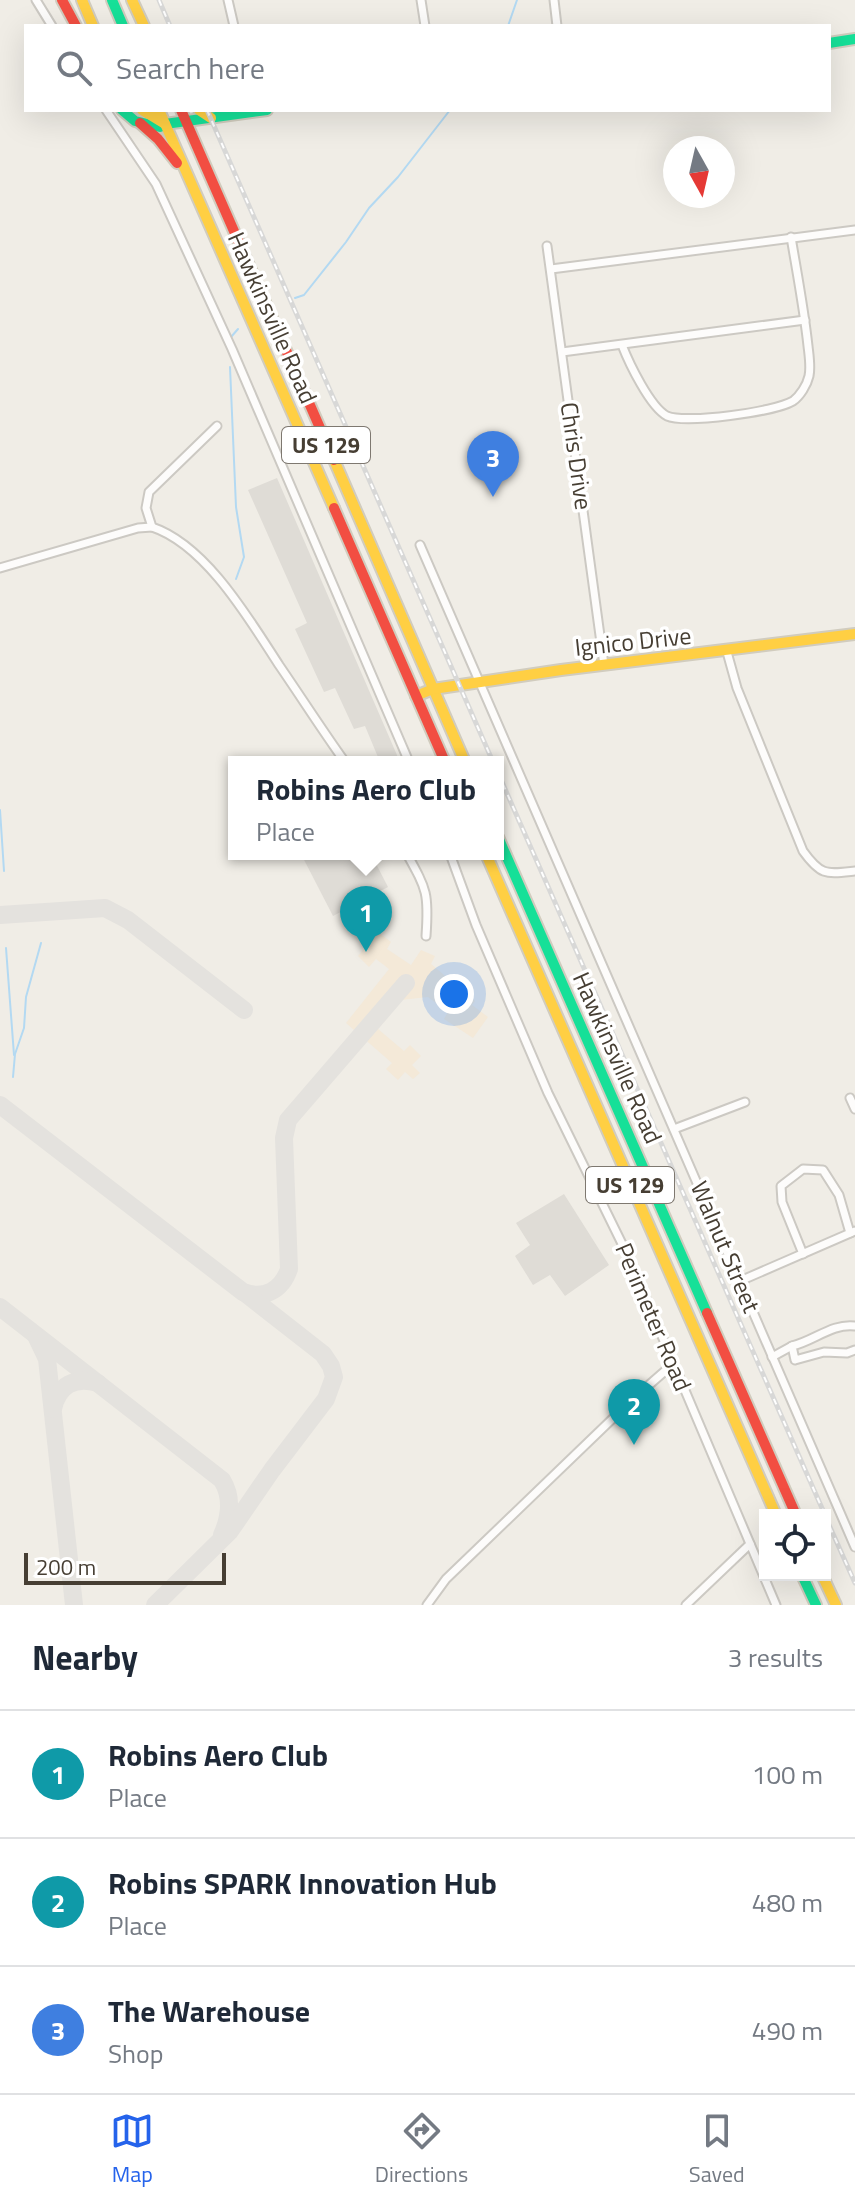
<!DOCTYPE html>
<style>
body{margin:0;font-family:"Titillium Web",sans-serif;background:#f2f2f3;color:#1f2937}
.controls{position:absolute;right:24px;bottom:24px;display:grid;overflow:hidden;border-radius:0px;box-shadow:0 8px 32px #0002}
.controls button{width:72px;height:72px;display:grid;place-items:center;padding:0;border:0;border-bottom:2px solid #e0e1e3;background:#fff;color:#1f2937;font:40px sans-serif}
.compass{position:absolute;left:663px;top:136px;width:72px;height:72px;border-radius:50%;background:#fff;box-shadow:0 8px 32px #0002;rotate:172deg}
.scale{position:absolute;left:24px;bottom:20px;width:202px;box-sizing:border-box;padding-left:8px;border:4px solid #463e33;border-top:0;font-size:22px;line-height:28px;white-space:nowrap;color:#463e33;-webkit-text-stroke:6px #fff;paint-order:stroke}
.you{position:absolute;left:454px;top:994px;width:28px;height:28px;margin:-20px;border:6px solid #fff;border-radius:50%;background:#1a73e8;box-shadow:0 0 0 12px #1a73e833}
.badge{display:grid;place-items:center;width:52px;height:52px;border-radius:50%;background:#2563eb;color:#fff;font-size:26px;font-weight:700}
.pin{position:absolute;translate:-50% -66px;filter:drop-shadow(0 2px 4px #0008)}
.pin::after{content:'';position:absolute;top:42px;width:28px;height:24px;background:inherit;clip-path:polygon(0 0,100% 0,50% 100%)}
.popup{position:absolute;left:228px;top:756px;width:276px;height:104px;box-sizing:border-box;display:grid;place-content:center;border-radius:0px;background:#fff;filter:drop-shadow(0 2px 6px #0005);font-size:26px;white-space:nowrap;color:#747a83}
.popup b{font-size:30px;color:#1f2937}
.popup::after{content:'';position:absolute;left:50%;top:100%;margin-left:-16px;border:16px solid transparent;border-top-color:#fff}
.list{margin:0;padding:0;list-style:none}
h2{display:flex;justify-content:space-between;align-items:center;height:104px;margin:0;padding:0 32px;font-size:34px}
h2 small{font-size:26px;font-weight:400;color:#747a83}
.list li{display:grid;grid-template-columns:52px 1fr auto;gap:24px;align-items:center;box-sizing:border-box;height:128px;padding:0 32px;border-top:2px solid #e0e1e3}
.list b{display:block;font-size:30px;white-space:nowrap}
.list p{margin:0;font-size:26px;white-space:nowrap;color:#747a83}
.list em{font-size:26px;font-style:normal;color:#747a83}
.icon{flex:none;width:44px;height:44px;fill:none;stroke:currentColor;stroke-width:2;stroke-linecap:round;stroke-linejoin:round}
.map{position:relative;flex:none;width:855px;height:1605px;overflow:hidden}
.search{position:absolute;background:#fff;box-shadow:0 8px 32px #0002;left:24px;right:24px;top:24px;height:88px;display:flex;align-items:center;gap:20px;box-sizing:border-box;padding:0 28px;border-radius:0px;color:#747a83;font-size:30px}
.sheet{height:488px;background:#fff}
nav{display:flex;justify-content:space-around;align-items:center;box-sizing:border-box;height:112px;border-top:2px solid #e0e1e3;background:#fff;font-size:22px;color:#747a83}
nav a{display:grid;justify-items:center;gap:4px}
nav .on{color:#2563eb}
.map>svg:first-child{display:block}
</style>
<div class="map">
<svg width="855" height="1605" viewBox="0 0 855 1605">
<rect width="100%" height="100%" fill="#f0ede6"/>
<polygon fill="#f4e9d8" points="378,932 391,942 387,949 411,965 421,950 435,956 431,964 475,1001 472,1005 488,1017 473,1038 444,1019 448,1012 428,997 401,1000 378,1029 404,1051 410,1045 421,1056 412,1065 420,1073 413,1079 405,1072 398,1080 386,1069 392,1063 346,1023 389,969 376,959 369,967 358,956"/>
<g fill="#dfdcd6">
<polygon points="277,478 400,762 380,762 365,726 354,729 335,688 324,692 295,629 307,623 248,490"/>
<polygon points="301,854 371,854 388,887 333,916"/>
<polygon points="564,1194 609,1265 565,1296 550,1275 533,1285 515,1256 530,1245 516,1223"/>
</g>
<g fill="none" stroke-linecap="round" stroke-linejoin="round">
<g stroke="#b3d9f2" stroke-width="2">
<polyline points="508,26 517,0"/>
<polyline points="295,298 304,295 346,242 369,208 398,177 450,110"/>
<polyline points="231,337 238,329"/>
<polyline points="230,367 236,507 244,557 236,579"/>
<polyline points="0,810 4,871"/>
<polyline points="6,948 14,1055"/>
<polyline points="13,1077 15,1054 24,1028 26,997 41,943"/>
</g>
<g stroke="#e4e2de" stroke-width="18">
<polyline points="0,915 105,908 128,920 244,1010"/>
<path d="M 0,1105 L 243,1292 C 264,1300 282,1290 289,1269 L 284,1138 L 288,1120 L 406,983"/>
<path d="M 0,1307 L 222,1480 C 233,1498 230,1517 222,1535"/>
<polyline points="37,1338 47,1359 74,1605"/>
<path d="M 53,1409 C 58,1385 75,1376 98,1383"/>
<polyline points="155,1605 230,1531 272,1470 326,1399 334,1377 331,1366 323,1354 245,1293"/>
</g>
<g stroke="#ccc9c3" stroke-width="11">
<g id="street">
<polyline points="36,0 52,26"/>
<polyline points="228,0 234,26"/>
<polyline points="421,0 425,26"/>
<polyline points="554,0 557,26"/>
<polyline points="106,110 156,184 232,349 409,762"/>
<polyline points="547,246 604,665"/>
<polyline points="551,269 855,230"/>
<path d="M 622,345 C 629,363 650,407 667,416 C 685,424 775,412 793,401 C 800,396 807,385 809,376 C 811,367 809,355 808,346 C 804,309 797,273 791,237"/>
<polyline points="562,352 805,320"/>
<path d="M 217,426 L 149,492 L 146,508 L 152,527 C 206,545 249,619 279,665 C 301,697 322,730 345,762"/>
<polyline points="420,545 855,1547"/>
<polyline points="0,568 138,528 152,527"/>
<path d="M 727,652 L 737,688 L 803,851 C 821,876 826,874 855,871"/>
<path d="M 407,854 C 427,890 429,894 426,936"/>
<polyline points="450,854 476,925 548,1093 628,1256 776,1605"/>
<polyline points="850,1098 855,1109"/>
<polyline points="674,1129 745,1102"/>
<polyline points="803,1254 782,1202 781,1186 803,1169 823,1170 839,1195 850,1233"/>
<polyline points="740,1281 855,1231"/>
<path d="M 855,1326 C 832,1323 814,1341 792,1346 L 795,1360 L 824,1352 L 847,1353 L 855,1350"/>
<polyline points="772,1357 792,1346"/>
<polyline points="427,1605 446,1579 634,1398 673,1364"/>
<polyline points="686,1605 750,1544"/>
</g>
</g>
<g stroke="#d1ccbe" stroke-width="14">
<g id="fast">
<polyline points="112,0 123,26"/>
<polyline points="829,43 855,39"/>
<polyline points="122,110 135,121 160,127 165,124 267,110"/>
<polyline points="498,837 707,1313"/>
<polyline points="802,1575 816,1605"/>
</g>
</g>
<g stroke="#d1ccbe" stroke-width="14">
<g id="slow">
<polyline points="82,0 93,26"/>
<polyline points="132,0 144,26"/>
<polyline points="142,110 165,124"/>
<polyline points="159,110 334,508"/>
<polyline points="199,110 211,118"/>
<polyline points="334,460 465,762"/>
<polyline points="416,696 433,689 561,670 855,634"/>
<polyline points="486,854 776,1515"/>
<polyline points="822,1575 836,1605"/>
</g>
</g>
<g stroke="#d1ccbe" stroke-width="14">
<g id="jam">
<polyline points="62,0 76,26"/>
<polyline points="181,110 334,460"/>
<polyline points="140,123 158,139 177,163"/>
<polyline points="334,508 445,762"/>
<polyline points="707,1313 796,1515"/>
</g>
</g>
<use href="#street" stroke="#fdfcfb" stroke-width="7"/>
<use href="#fast" stroke="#16e098" stroke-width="10"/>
<use href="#slow" stroke="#ffcf43" stroke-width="10"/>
<use href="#jam" stroke="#f24e42" stroke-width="10"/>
<g stroke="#d8d8d7" stroke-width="5">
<g id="rail">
<polyline points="159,0 170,26"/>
<polyline points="207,110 493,762"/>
<polyline points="498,773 825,1515"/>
<polyline points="825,1516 855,1583"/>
</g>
</g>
<use href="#rail" stroke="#fff" stroke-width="2" stroke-dasharray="6" stroke-linecap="butt"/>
</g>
<g text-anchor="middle" stroke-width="7" stroke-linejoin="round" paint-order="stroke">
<g fill="#fff" stroke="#7e7870" stroke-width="2">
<rect x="282" y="427" width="88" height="36" rx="6"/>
<rect x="586" y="1167" width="88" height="36" rx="6"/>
</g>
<g font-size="22" font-weight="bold" fill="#463e33">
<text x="326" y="453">US 129</text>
<text x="630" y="1193">US 129</text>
</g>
<g font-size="24" fill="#463e33" stroke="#fff">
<text transform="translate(272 318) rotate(66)" y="8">Hawkinsville Road</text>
<text transform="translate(576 456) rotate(82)" y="8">Chris Drive</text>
<text transform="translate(633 642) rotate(-6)" y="8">Ignico Drive</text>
<text transform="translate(617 1058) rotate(66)" y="8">Hawkinsville Road</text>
<text transform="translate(725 1247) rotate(67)" y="8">Walnut Street</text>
<text transform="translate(653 1317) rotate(67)" y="8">Perimeter Road</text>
</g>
</g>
</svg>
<div class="controls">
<button><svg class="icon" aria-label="locate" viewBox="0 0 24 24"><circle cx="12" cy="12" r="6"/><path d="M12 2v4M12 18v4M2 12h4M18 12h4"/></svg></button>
</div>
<svg class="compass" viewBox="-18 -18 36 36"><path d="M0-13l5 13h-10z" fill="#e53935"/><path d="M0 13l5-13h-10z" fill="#747a83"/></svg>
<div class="scale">200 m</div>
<div class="you"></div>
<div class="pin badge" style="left:366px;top:952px;background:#0f9aa8">1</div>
<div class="popup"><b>Robins Aero Club</b>Place</div>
<div class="pin badge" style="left:634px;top:1445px;background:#0f9aa8">2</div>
<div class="pin badge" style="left:493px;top:497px;background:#3f7fe0">3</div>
<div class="search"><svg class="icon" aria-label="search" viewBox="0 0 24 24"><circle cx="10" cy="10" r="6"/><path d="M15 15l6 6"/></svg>Search here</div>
</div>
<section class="sheet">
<h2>Nearby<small>3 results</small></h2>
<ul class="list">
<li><span class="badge" style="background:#0f9aa8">1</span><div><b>Robins Aero Club</b><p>Place</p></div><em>100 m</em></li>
<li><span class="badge" style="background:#0f9aa8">2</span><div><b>Robins SPARK Innovation Hub</b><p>Place</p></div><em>480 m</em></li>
<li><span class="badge" style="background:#3f7fe0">3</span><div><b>The Warehouse</b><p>Shop</p></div><em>490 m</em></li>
</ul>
</section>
<nav>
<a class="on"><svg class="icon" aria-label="map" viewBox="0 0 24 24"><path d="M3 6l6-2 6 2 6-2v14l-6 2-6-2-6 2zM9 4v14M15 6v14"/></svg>Map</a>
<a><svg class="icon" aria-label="directions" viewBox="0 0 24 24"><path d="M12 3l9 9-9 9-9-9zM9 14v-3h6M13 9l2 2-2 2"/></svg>Directions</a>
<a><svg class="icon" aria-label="saved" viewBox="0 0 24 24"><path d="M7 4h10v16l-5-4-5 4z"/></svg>Saved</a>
</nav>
